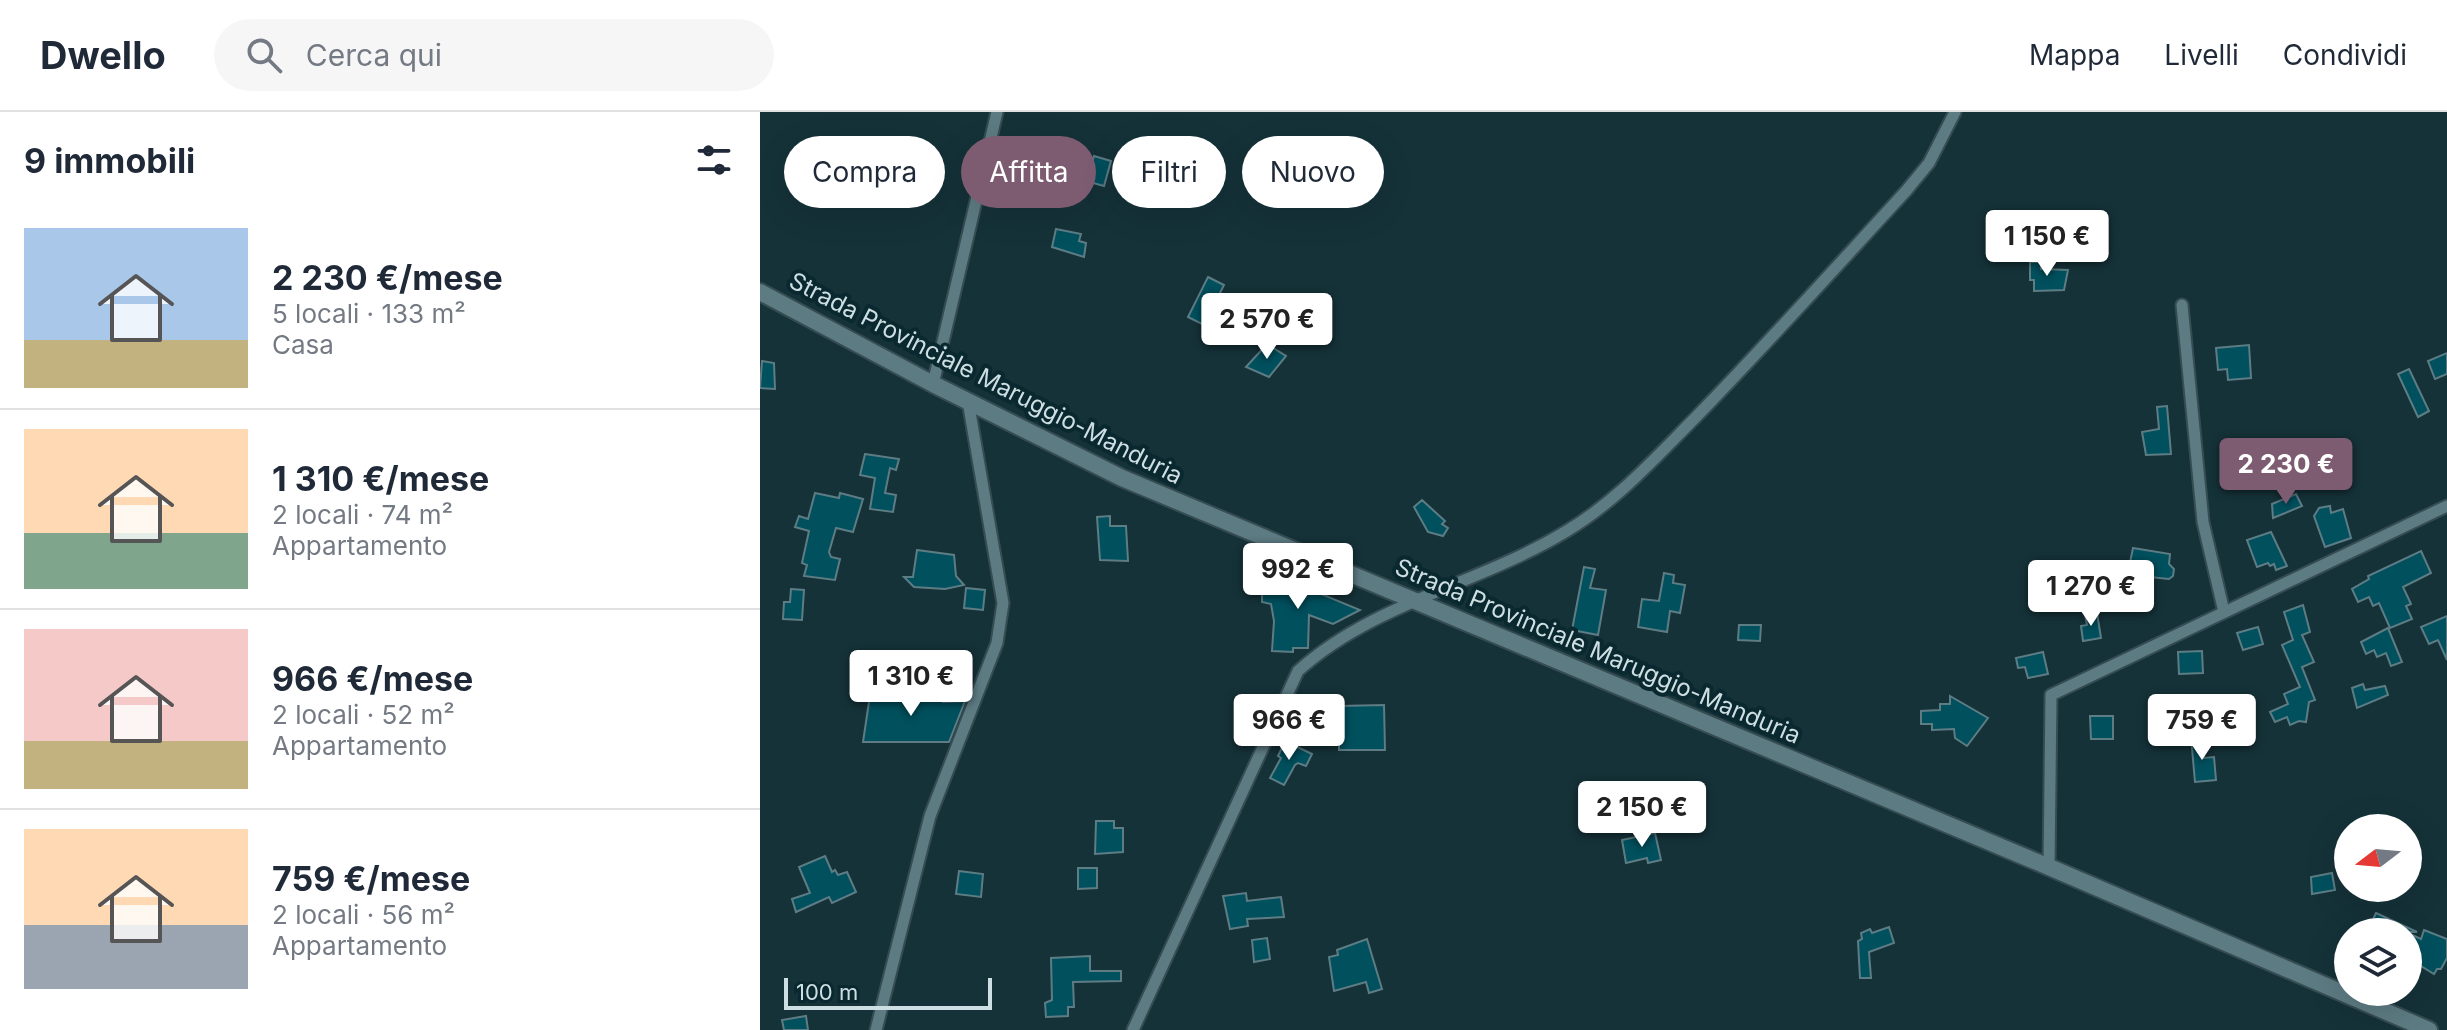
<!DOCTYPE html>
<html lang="it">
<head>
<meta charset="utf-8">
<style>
  body { margin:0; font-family:Inter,sans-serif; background:#f6f6f7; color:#1f2937; height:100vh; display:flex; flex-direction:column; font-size:30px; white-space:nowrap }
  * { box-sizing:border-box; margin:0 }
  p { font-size:26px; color:#747a83 }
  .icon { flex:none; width:44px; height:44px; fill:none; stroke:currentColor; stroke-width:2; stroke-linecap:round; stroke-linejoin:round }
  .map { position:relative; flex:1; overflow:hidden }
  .side { display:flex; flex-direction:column; background:#fff; width:760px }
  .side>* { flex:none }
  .top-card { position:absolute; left:24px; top:24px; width:760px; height:72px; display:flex; gap:16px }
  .needle { width:52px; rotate:254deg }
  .buttons { position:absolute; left:1574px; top:702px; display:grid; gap:16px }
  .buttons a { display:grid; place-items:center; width:88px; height:88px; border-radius:50%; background:#fff; box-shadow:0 8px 32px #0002; font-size:40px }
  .scale { position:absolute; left:24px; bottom:20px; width:208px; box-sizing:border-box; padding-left:8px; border:4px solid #cedfe3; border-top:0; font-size:22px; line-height:28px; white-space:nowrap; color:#cedfe3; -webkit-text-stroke:6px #0a282f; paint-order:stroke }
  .price { position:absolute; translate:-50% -68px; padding:0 18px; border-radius:8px; background:#fff; color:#222; font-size:26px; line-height:52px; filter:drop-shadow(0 2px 4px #0008) }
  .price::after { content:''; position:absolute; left:50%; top:48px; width:24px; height:18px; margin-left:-12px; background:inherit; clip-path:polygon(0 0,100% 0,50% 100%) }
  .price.selected { background:#7d5c71; color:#fff }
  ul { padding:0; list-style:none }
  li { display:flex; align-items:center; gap:24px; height:200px; padding:0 24px }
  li+li { border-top:2px solid #e0e1e3 }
  li span { display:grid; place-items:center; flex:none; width:224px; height:160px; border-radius:0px; color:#555 }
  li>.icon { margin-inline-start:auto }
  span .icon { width:96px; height:96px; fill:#fffc; stroke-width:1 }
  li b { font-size:34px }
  h2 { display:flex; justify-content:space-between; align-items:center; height:96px; padding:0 24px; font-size:34px }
  .chip { padding:0 28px; border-radius:36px; background:#fff; box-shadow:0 8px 32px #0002; font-size:28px; line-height:72px }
  .chip.selected { background:#7d5c71; color:#fff }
  header { display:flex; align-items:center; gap:48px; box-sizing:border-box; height:112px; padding:0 40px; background:#fff; border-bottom:2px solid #e0e1e3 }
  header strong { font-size:38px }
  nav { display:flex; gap:44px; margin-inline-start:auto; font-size:28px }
  .search { width:560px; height:72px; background:#f6f6f7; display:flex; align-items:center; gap:20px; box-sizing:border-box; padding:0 28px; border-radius:44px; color:#747a83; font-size:30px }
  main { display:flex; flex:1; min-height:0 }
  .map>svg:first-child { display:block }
</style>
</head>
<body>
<header>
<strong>Dwello</strong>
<div class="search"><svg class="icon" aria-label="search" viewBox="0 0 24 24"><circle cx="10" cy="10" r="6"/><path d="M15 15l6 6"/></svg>Cerca qui</div>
<nav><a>Mappa</a><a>Livelli</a><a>Condividi</a></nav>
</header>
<main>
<section class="side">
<h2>9 immobili<svg class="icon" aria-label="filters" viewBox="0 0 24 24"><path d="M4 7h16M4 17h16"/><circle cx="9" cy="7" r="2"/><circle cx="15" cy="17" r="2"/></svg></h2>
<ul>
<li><span style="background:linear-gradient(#a9c7e8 70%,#c2b280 0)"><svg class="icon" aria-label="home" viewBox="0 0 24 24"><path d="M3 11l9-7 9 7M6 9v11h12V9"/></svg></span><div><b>2 230 €/mese</b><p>5 locali · 133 m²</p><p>Casa</p></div></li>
<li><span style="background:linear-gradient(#ffd9b3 65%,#7fa58c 0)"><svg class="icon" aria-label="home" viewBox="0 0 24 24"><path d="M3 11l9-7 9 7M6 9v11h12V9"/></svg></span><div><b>1 310 €/mese</b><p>2 locali · 74 m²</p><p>Appartamento</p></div></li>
<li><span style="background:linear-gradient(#f6c9c9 70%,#c2b280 0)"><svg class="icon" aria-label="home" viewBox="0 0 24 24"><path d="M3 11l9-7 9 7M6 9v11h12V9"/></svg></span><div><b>966 €/mese</b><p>2 locali · 52 m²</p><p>Appartamento</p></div></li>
<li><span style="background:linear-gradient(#ffd9b3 60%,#9aa5b1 0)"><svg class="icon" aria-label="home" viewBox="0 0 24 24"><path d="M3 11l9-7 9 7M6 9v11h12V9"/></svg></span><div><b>759 €/mese</b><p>2 locali · 56 m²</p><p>Appartamento</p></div></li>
</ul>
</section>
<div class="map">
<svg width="1687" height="918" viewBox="0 0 1687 918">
  <rect width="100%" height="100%" fill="#153239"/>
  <g fill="#01505e" stroke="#5d7c84" stroke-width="2">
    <polygon points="334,44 351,49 344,74 326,69"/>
    <polygon points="296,117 321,122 319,129 326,131 324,145 292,135"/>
    <polygon points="1270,150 1281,150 1281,157 1308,158 1304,178 1274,179 1274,168 1270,168"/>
    <polygon points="448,165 464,173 444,213 428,205"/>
    <polygon points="507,232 526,244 509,265 486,255"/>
    <polygon points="1489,233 1491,266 1468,268 1467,257 1458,258 1456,236"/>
    <polygon points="1687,241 1687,262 1675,267 1668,249"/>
    <polygon points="2,249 14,251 15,277 0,276"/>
    <polygon points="1649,257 1669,299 1658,305 1638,262"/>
    <polygon points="1407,294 1411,342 1386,343 1382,320 1399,317 1397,295"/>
    <polygon points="105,342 139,347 136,358 130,356 125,381 136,383 133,400 110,397 115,366 100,363"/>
    <polygon points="55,381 79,386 80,381 103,387 93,420 76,416 69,440 71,445 80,447 75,468 44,464 47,453 42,451 49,419 35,415 39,404 48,407"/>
    <polygon points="1536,382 1542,394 1513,406 1512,392"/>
    <polygon points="662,388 685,409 682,412 688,416 683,424 668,420 654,395"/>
    <polygon points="1570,394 1571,401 1583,397 1591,426 1565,435 1554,404 1559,396"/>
    <polygon points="350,404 350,414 366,414 368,449 340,448 337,405"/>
    <polygon points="1511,420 1527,454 1516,458 1514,452 1510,454 1508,451 1497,455 1487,428"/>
    <polygon points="1373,436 1410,442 1409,452 1414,457 1413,464 1409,467 1390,465 1390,470 1372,470 1367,465"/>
    <polygon points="157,438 194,443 196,464 204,473 185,477 154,475 144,465 153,465"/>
    <polygon points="1661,439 1671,461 1643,475 1651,492 1646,494 1652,507 1630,516 1619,491 1613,494 1609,485 1598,490 1592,477 1609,467 1608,464"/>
    <polygon points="824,455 835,457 830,476 846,478 838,523 812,518"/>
    <polygon points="502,458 510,461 600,498 573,512 549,503 548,536 533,536 533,540 512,539 514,509 511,492 502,490"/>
    <polygon points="904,461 914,463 913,471 925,473 920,501 910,499 907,520 878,515 882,487 899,489"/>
    <polygon points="206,476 225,478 223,498 204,496"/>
    <polygon points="31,477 44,478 42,508 23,507 24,490 30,490"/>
    <polygon points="1543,493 1550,520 1542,523 1554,550 1542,555 1555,588 1549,590 1546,610 1539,609 1530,613 1527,605 1515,610 1510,600 1528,592 1524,582 1540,575 1522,533 1533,528 1524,500"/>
    <polygon points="1337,501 1341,526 1323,529 1321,514 1327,513 1325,503"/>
    <polygon points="1687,504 1687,548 1678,528 1669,532 1661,515"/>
    <polygon points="979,513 1001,513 1000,529 978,528"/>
    <polygon points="1498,515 1503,532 1483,538 1477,521"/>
    <polygon points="1628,516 1642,550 1631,554 1626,541 1617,545 1614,538 1606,542 1601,530"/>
    <polygon points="1442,539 1443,561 1419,562 1418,540"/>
    <polygon points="1283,540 1288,562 1268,566 1265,555 1258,556 1256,546"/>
    <polygon points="1603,572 1605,578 1625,574 1628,583 1597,596 1592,576"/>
    <polygon points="183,578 183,590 205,589 189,630 103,630 110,583"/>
    <polygon points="1421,583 1422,597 1398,600 1396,588"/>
    <polygon points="1190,584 1228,606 1207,634 1195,626 1194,617 1172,618 1172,612 1161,612 1161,599 1180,598 1180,592 1190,592"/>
    <polygon points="624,593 625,638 579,638 579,594"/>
    <polygon points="1330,604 1353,604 1353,627 1331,627"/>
    <polygon points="1431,625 1445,625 1444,646 1454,645 1456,668 1435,670"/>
    <polygon points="525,629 552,642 546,654 538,651 535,653 524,673 510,666 521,646 518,644"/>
    <polygon points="336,709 354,709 354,716 363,716 363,740 335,742"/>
    <polygon points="895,721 901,748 888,751 887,746 866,751 862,728"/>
    <polygon points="65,744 72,760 75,758 78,763 87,760 96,780 72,791 69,785 36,800 32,787 50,781 39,755"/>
    <polygon points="318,756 337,756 337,776 318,777"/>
    <polygon points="199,759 223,762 221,785 196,782"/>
    <polygon points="1572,761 1575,778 1552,782 1551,765"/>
    <polygon points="486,781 487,789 521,785 524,805 487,807 488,814 470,817 463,784"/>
    <polygon points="1616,801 1657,820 1607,820"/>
    <polygon points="1129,815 1134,831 1109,840 1111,866 1100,866 1098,829 1102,827 1101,821 1110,817 1112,821"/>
    <polygon points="1664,818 1687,827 1687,846 1681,857 1677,857 1674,862 1648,846 1648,821 1661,827"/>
    <polygon points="507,826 510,847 494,850 492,828"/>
    <polygon points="607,827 622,877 609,881 606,870 574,879 569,845 578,843 577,838"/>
    <polygon points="330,844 330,859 361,859 361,869 313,870 314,895 308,895 308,904 286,905 285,891 292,888 291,846"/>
    <polygon points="46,904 48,918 24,918 22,908"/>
  </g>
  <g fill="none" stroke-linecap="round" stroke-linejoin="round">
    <defs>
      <g id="street">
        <polyline points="1422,193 1443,410 1464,500"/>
        <polyline points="173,272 237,0"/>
        <polyline points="1289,755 1291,583 1687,394"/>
        <polyline points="116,918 170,704 237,531 243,491 208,289"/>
        <path d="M373,918L538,559C613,491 719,472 805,420C856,390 895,346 936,305C1008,231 1077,154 1146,79L1169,51L1195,0"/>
      </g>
      <polyline id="secondary" points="0,180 173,272 362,366 1289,755 1669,918"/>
    </defs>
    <use href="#street" stroke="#364c53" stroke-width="15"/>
    <use href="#secondary" stroke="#364c53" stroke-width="20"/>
    <use href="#street" stroke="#5d7b83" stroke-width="11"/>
    <use href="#secondary" stroke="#5d7b83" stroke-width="16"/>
  </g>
  <g text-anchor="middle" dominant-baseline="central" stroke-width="8" stroke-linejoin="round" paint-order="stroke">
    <g font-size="24" fill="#cedfe3" stroke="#0a282f">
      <text transform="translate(226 266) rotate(27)">Strada Provinciale Maruggio-Manduria</text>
      <text transform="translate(838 539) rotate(23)">Strada Provinciale Maruggio-Manduria</text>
    </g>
  </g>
</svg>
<div class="buttons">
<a><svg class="needle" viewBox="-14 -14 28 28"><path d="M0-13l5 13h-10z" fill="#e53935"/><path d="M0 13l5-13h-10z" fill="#747a83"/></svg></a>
<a><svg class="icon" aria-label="layers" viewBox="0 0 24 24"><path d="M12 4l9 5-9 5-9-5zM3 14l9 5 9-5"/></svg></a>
</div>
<div class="scale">100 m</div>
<b class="price" style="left:1287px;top:166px">1 150 €</b>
<b class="price" style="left:507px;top:249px">2 570 €</b>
<b class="price selected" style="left:1526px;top:394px">2 230 €</b>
<b class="price" style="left:538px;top:499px">992 €</b>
<b class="price" style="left:1331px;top:516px">1 270 €</b>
<b class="price" style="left:151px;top:606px">1 310 €</b>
<b class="price" style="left:529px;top:650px">966 €</b>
<b class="price" style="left:1442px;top:650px">759 €</b>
<b class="price" style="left:882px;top:737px">2 150 €</b>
<div class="top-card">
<a class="chip">Compra</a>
<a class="chip selected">Affitta</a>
<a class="chip">Filtri</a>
<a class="chip">Nuovo</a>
</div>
</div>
</main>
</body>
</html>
